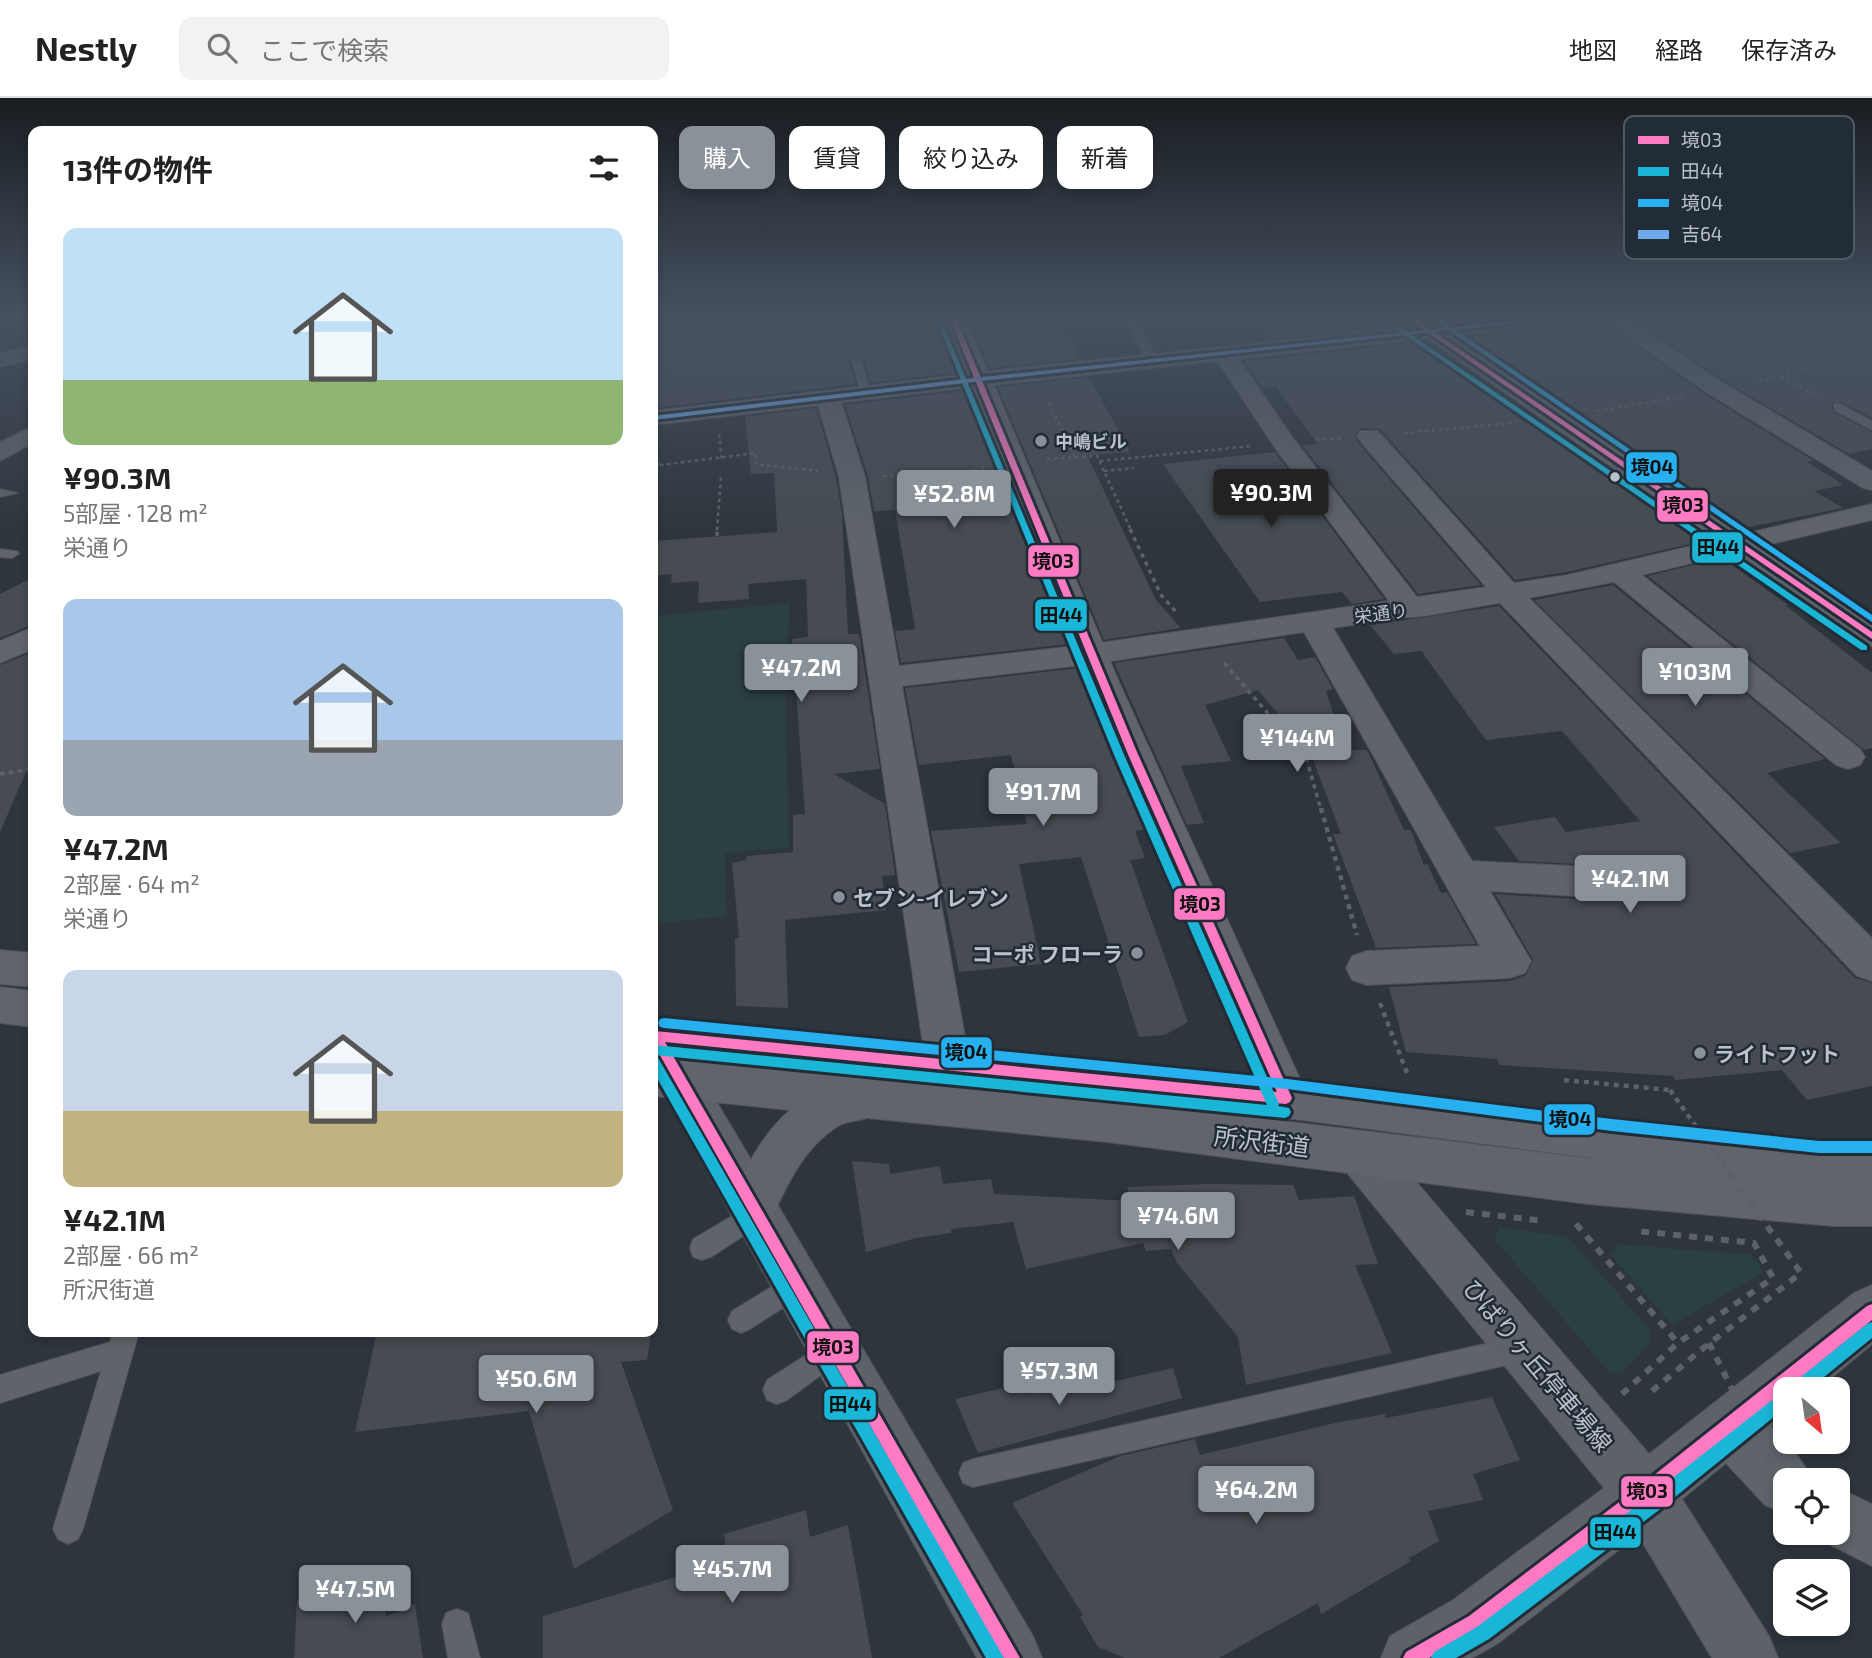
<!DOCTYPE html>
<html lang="ja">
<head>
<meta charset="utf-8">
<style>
  body { margin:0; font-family:"Exo 2","Noto Sans JP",sans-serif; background:#f2f2f2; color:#222; height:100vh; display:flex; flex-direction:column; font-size:26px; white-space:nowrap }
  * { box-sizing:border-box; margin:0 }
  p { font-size:23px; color:#767676 }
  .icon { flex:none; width:38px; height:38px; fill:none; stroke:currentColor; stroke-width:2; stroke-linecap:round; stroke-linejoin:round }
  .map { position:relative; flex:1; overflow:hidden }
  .panel { position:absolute; left:28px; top:28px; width:630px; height:1211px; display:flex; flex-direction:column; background:#fff; border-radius:14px; box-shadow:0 4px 10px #0003 }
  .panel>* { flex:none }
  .hud { position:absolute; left:679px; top:28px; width:665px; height:63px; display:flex; gap:14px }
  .needle { width:46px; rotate:151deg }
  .fabs { position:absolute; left:1773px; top:1279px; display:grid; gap:14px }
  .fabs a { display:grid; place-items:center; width:77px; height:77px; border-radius:14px; background:#fff; box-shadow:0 4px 10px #0003; font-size:35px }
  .price { position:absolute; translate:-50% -60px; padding:0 16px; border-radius:7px; background:#899199; color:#fff; font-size:23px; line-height:46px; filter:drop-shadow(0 2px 4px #0008) }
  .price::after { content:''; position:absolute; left:50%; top:42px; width:21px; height:16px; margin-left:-10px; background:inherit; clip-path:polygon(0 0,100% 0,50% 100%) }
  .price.on { background:#222; color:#fff }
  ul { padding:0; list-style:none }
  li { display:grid; align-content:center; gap:14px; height:371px; padding:0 35px }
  li span { display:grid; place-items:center; height:217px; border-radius:14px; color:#555 }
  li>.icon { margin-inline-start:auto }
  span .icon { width:126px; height:126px; fill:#fffc; stroke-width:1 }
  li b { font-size:30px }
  h2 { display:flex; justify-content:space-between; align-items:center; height:84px; padding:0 35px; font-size:30px }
  .chip { padding:0 24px; border-radius:14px; background:#fff; box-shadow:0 4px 10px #0003; font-size:24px; line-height:63px }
  .chip.on { background:#899199; color:#fff }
  header { display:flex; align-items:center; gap:42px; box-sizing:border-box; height:98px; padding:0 35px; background:#fff; border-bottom:2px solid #e0e0e0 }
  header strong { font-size:33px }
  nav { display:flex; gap:38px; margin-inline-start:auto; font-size:24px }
  .search { width:490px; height:63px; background:#f2f2f2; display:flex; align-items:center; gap:18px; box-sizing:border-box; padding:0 24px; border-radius:14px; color:#767676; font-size:26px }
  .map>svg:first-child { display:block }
</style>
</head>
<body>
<header>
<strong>Nestly</strong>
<div class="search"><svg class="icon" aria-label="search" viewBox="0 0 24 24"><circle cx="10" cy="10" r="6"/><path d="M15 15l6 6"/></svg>ここで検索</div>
<nav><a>地図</a><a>経路</a><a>保存済み</a></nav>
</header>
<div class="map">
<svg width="1872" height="1560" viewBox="0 0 1872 1560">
  <rect width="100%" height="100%" fill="#2e353c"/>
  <g fill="#2b4042">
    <polygon points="790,505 785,585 789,750 725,755 727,818 653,826 653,518"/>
    <polygon points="1499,1129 1568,1139 1650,1232 1649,1246 1620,1277 1609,1274 1495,1142"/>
    <polygon points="1618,1146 1751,1157 1764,1174 1672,1227 1611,1157"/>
  </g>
  <g fill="#464c52">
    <polygon points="695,218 755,218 756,230 848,226 845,218 935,218 941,233 945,232 963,274 870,285 865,263 853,259 849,263 856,286 655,310 653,238 664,237 663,221"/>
    <polygon points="1253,218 1329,218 1342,234 1270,241"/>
    <polygon points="1346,218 1393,218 1404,227 1359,232"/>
    <polygon points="1595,218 1704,296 1814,363 1807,364 1844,387 1814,393 1843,410 1739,431 1458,240 1582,227"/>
    <polygon points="1671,218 1872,218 1872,320 1839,303 1831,306 1833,314 1872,334 1872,351 1849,356 1723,282 1633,222"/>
    <polygon points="1058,222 1080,258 1077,258 1078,261 990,270 972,231"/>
    <polygon points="1427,243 1704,438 1696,440 1699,444 1567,474 1515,482 1380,331 1360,330 1355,337 1358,345 1481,487 1418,496 1302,347 1318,346 1276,289 1262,290 1244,263"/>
    <polygon points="1089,279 1130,354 1087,357 1156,502 1181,530 1104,542 998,289"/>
    <polygon points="970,292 1069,546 901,565 895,533 915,531 895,412 874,413 868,378 845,307"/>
    <polygon points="816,310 836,380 842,415 848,536 859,536 880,671 834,676 885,706 895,777 882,778 886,812 785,822 788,910 736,908 735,840 739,840 732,765 746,762 747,758 793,754 793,717 805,716 792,541 808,539 806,481 748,486 749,501 698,505 699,483 671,485 672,476 653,478 653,443 777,434 774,375 751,376 745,319"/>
    <polygon points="1275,354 1384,501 1352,506 1342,494 1260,504 1163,366"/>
    <polygon points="1722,460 1788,507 1785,507 1872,575 1872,650 1864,652 1648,478"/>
    <polygon points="33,479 33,526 0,540 0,496"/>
    <polygon points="1613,487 1825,661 1767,675 1841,745 1790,755 1534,502"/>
    <polygon points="1499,508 1855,880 1872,885 1872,988 1807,1002 1782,972 1675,982 1673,978 1499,967 1497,961 1406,954 1389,889 1510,883 1526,877 1533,862 1495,796 1574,801 1589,795 1595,784 1590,772 1575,766 1519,763 1494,729 1555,719 1566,734 1640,723 1562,633 1486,642 1421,553 1394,556 1370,527"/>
    <polygon points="1284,540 1298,562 1315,559 1333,591 1326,593 1345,652 1367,652 1404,732 1411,732 1424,767 1427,766 1441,795 1447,794 1476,846 1376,850 1333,736 1341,736 1310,654 1258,592 1205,607 1231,663 1181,668 1204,725 1187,727 1114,565"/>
    <polygon points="33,554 33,658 0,734 0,567"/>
    <polygon points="1079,570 1146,731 1135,733 1145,760 1130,762 1188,924 1165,937 1139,939 1081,759 1019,766 1041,866 959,874 931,733 1027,726 1011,657 919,667 905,590"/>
    <polygon points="852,1063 889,1066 890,1076 940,1068 943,1086 991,1081 994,1096 1132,1103 1127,1089 1209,1086 1293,1087 1299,1102 1354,1098 1378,1166 1355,1167 1392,1255 1246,1287 1238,1239 1177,1165 1171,1151 1146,1153 1143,1145 1026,1171 1013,1124 951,1131 952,1135 916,1140 866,1154"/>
    <polygon points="377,1234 651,1234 647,1262 621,1264 673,1412 574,1471 529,1313 355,1334"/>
    <polygon points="1173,1270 1182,1300 978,1355 955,1301 1026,1285 1028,1296 1083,1283 1085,1290"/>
    <polygon points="1492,1299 1520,1362 1473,1376 1483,1402 1428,1413 1439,1443 1409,1460 1411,1463 1321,1516 1318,1505 1219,1560 1125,1560 1098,1549 1080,1519 1083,1517 1012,1405 1120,1358 1195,1341 1200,1357 1335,1325 1385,1316 1386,1320"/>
    <polygon points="806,1412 810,1439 848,1427 872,1560 543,1560 543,1518 727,1464 724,1436"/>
    <polygon points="385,1476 386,1518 415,1506 423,1560 294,1560 297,1501"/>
  </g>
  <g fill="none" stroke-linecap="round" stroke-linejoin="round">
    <defs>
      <g id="lane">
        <polygon points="653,218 661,218 660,233 653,234"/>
        <polygon points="759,218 769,218 768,227 760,227"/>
        <polygon points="1124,218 1134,218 1158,263 1156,265 1146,263"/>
        <polygon points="1331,218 1342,218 1363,240 1363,244 1355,244"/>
        <polygon points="852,262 862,264 871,297 861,295"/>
        <polygon points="1838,305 1872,323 1872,332 1834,312 1834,306"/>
        <polygon points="0,391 17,395 0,399"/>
        <polygon points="0,451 17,453 19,456 12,460 0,459"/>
        <polygon points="756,1104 765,1108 768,1116 765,1124 711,1159 702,1162 693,1159 690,1150 693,1141"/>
        <polygon points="796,1174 805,1178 809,1187 805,1196 750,1231 741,1235 732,1231 728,1222 732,1213"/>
        <polygon points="113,1234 139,1234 83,1431 78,1441 68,1446 58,1441 53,1431 101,1273 0,1305 0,1277 110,1244"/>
        <polygon points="1520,1238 1529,1242 1533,1251 1529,1260 1520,1264 973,1389 963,1385 959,1375 963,1365 973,1361"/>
        <polygon points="834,1239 843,1243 847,1252 843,1261 787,1302 777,1306 767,1302 763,1292 767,1282"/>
        <polygon points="457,1511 468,1515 480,1560 448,1560 442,1526 446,1515"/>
      </g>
      <g id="street">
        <polygon points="1598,218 1623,218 1722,284 1872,373 1872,392 1863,390 1706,294"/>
        <polygon points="33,247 33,261 0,269 0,255"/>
        <path d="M1224,249L1232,251L1293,340L1417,499L1486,489L1360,343L1357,338L1360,333H1378L1514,485L1567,477L1872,406V422L1642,477L1860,651L1865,659L1860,667L1848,671L1836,667L1614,484L1529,500L1872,840V883L1857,878L1500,505C1482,507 1414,522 1404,519L1333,530L1472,763L1574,768L1588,773L1593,783L1588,793L1574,798L1490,793L1531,863L1525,875L1510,880L1367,887L1352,882L1346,870L1352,858L1367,853L1480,848L1304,534L1092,566L902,588L970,967L964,981L948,987L932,981L926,967L839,379L816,300L820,295H836L840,300L865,379L899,568L1092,546L1389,503L1275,350L1213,256Z"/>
        <polygon points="33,328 33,345 0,363 0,344"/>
        <path d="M1730,1300C1759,1312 1800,1353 1812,1382H1785V1416L1765,1407L1710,1348L1702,1328L1710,1308Z"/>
        <polygon points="1838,1390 1872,1406 1872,1468 1817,1440 1815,1435 1838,1435"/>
      </g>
      <g id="secondary">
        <polygon points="1396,218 1421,218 1872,524 1872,548 1861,545"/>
        <polygon points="655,919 670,925 1033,1538 1042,1560 977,1560 653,975"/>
        <polygon points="1361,1033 1378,1039 1649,1356 1854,1195 1872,1187 1872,1246 1817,1292 1785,1292 1785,1317 1682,1401 1769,1538 1778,1560 1712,1560 1638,1437 1497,1546 1472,1560 1381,1560 1390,1538 1453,1502 1604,1390 1344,1071 1337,1055 1344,1039"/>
      </g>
      <g id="primary">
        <path d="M942,218H963L988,273L1517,218H1592L1582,224L994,287L1119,584L1300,981L1610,1019L1818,1041H1872V1128H1833L1588,1106L1107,1044L867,1020C858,1023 848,1023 840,1027C804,1048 785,1090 769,1127L752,1134L735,1127L728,1110C743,1074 760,1038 790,1012L653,998V958L1076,999L653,956V918L1253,976L1087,584L972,289L653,327V313L967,276ZM1117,1003L1286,1020L1599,1061L1588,1060Z"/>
        <polygon points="33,529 33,551 0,565 0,543"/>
        <polygon points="0,852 33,855 33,889 0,886"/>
        <polygon points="0,889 33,893 33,929 0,925"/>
      </g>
    </defs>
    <use href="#lane" stroke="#4d5157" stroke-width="2"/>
    <use href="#street" stroke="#4d5157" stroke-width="2"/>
    <use href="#secondary" stroke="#4d5157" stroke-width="2"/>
    <use href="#primary" stroke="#4c5258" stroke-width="2"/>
    <g stroke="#5c6266" stroke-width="2.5" stroke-dasharray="3.5 3.5" stroke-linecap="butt">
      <polyline points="0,220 10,218"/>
      <polyline points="678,229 742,226"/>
      <polyline points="1781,279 1820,300"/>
      <polyline points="1759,282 1781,279 1872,251"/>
      <polyline points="1049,305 1075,359"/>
      <polyline points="1597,313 1682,299"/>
      <polyline points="1404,335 1513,325"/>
      <polyline points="719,336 722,363"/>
      <polyline points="1316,342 1343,340"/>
      <polyline points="1047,361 1097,358 1131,432"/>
      <polyline points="653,363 658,363 659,367"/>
      <polyline points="1100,363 1252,348"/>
      <polyline points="653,368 756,355 756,366 818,373"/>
      <polyline points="1104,373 1134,370"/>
      <polyline points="883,378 965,374 986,369"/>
      <polyline points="717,432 721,378"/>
    </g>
    <g stroke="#5c6266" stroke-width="3.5" stroke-dasharray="4.5 4.5" stroke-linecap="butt">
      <polyline points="1130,431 1161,497 1178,516"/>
      <polyline points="717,438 717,431"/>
      <polyline points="1224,565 1306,659 1321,712"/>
      <polyline points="0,676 33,671"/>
    </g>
    <g stroke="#5c6266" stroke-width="4.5" stroke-dasharray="5 5" stroke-linecap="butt">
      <polyline points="1321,710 1357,837"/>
      <polyline points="1380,905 1407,975"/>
      <polyline points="1564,982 1670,992"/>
    </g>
    <g stroke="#5c6266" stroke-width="6" stroke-dasharray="8 8" stroke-linecap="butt">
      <polyline points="1466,1114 1545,1123"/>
      <polyline points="1576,1126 1678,1245"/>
      <polyline points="1652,1293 1701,1252"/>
      <polyline points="1622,1296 1678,1245 1773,1180 1754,1145 1637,1133"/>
    </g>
    <use href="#lane" fill="#5f646a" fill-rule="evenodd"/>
    <use href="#street" fill="#5f646a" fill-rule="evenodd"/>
    <use href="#secondary" fill="#5d6268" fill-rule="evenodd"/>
    <use href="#primary" fill="#61656b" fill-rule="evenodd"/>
    <polyline stroke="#5c6266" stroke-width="4.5" stroke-dasharray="5 5" stroke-linecap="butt" points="1670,992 1732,1079"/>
    <g stroke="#5c6266" stroke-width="6" stroke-dasharray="8 8" stroke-linecap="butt">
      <polyline points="1709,1245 1785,1397"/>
      <polyline points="1701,1252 1801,1175 1731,1078"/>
    </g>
    <defs>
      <g id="bus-1">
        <polygon points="949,218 955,218 1137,654 1292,1000 1290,1004 1286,1006 665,944 1020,1560 1002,1560 653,945 653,934 655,933 1277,994 1127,654"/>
        <polygon points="1404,218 1411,218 1872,534 1872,541"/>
        <polygon points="1872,1206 1872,1222 1651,1401 1481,1530 1429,1560 1403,1560 1406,1554 1469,1518 1639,1389 1867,1208"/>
      </g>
      <g id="bus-2">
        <polygon points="937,223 942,224 1125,659 1279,1006 1278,1008 1289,1010 1291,1014 1289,1018 1285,1020 654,957 657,958 1004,1560 986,1560 653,973 654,947 1267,1007 1115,659"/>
        <polygon points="1396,229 1400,229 1867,548 1867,552 1861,552 1396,231"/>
        <polygon points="1872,1224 1872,1240 1808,1292 1789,1292 1791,1287 1867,1226"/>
        <polygon points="1785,1294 1785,1310 1659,1412 1489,1541 1456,1560 1431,1560 1434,1554 1477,1529 1647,1400 1780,1296"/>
      </g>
      <g id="bus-3">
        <polygon points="1428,218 1435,218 1872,517 1872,524"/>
        <polygon points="664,920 1287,981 1612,1021 1819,1043 1872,1043 1872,1055 1819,1055 1612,1033 1287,991 664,930 660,929 658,925 660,921"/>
      </g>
      <polygon id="bus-4" points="1558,218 1581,218 982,283 653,322 653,318 982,279"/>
    </defs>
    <use href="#bus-1" stroke="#212c37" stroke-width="6"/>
    <use href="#bus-2" stroke="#212c37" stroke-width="6"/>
    <use href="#bus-3" stroke="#212c37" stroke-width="6"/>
    <use href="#bus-4" stroke="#212c37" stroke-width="6"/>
    <use href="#bus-1" fill="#fe7ac3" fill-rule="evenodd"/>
    <use href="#bus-2" fill="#1ab6d8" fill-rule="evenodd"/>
    <use href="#bus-3" fill="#26b0f0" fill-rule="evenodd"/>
    <use href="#bus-4" fill="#6ea9ea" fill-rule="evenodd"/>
  </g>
  <linearGradient id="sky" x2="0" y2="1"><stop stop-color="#191d21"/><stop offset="0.5" stop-color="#465161"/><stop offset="1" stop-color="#465161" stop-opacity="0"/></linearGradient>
  <rect width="1872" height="437" fill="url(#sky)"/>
  <g fill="#899199" stroke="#212c37" stroke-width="2.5">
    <circle cx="1041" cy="343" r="7"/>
    <circle cx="839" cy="799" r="7"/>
    <circle cx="1137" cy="855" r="7"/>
    <circle cx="1700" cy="955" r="7"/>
  </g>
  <circle fill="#bac2cb" stroke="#212c37" stroke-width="2.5" cx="1615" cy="379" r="6"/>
  <g text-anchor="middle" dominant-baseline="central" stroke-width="5" stroke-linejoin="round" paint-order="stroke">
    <g font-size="18" font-weight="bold" fill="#bac2cb" stroke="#212c37" text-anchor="start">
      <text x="1055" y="343">中嶋ビル</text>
    </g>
    <g font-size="18" fill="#bac2cb" stroke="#212c37">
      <text transform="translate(1381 515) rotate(-7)">栄通り</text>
    </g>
    <g font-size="21" font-weight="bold" fill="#bac2cb" stroke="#212c37" text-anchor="start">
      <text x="853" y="799">セブン-イレブン</text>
      <text x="1123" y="855" text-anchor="end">コーポ フローラ</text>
      <text x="1714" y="955">ライトフット</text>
    </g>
    <g font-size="24" fill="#bac2cb" stroke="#212c37">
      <text transform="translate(1262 1043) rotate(7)">所沢街道</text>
      <text transform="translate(1538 1267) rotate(50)">ひばりヶ丘停車場線</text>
    </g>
  </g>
  <rect x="1624" y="18" width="230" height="143" rx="10" fill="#212c37" stroke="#4f5963" stroke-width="2"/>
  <rect x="1638" y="38" width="31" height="8" fill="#fe7ac3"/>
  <rect x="1638" y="69" width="31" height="9" fill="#1ab6d8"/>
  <rect x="1638" y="101" width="31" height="8" fill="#26b0f0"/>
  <rect x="1638" y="132" width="31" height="9" fill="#6ea9ea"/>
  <g font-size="19" fill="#bac2cb">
    <text x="1681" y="49">境03</text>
    <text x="1681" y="80">田44</text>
    <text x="1681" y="112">境04</text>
    <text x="1681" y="143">吉64</text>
  </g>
  <g stroke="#212c37" stroke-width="2.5">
    <rect x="1625" y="353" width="53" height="33" rx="7" fill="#26b0f0"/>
    <rect x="1656" y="391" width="53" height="34" rx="7" fill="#fe7ac3"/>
    <rect x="1691" y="433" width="53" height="33" rx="7" fill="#1ab6d8"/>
    <rect x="1027" y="446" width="53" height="34" rx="7" fill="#fe7ac3"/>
    <rect x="1034" y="500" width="54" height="34" rx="7" fill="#1ab6d8"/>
    <rect x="1173" y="789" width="53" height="34" rx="7" fill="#fe7ac3"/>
    <rect x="940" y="938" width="53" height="33" rx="7" fill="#26b0f0"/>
    <rect x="1543" y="1005" width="53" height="33" rx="7" fill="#26b0f0"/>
    <rect x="806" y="1232" width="54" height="34" rx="7" fill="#fe7ac3"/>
    <rect x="823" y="1290" width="54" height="33" rx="7" fill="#1ab6d8"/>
    <rect x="1620" y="1377" width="54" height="33" rx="7" fill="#fe7ac3"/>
    <rect x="1589" y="1418" width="53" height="33" rx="7" fill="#1ab6d8"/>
  </g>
  <g font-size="19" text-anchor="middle" font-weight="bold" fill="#111">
    <text x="1652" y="376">境04</text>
    <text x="1683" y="414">境03</text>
    <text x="1718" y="456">田44</text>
    <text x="1053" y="470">境03</text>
    <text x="1061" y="524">田44</text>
    <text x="1200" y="813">境03</text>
    <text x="966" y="961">境04</text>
    <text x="1570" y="1028">境04</text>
    <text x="833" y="1256">境03</text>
    <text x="850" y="1313">田44</text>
    <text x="1647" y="1400">境03</text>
    <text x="1615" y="1441">田44</text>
  </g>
</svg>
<div class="fabs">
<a><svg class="needle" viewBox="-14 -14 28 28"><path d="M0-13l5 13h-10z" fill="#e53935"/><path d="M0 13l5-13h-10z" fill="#767676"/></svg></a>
<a><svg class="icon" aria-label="locate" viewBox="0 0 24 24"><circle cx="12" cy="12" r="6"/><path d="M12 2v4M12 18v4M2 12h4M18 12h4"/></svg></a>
<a><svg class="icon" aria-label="layers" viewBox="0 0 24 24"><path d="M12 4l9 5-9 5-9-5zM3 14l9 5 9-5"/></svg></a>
</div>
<b class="price on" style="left:1271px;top:431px">¥90.3M</b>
<b class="price" style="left:954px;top:432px">¥52.8M</b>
<b class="price" style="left:801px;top:606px">¥47.2M</b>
<b class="price" style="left:1695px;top:610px">¥103M</b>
<b class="price" style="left:1297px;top:676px">¥144M</b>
<b class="price" style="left:1043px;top:730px">¥91.7M</b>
<b class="price" style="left:1630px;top:817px">¥42.1M</b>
<b class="price" style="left:1178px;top:1154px">¥74.6M</b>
<b class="price" style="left:1059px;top:1309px">¥57.3M</b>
<b class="price" style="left:536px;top:1317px">¥50.6M</b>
<b class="price" style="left:1256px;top:1428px">¥64.2M</b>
<b class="price" style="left:732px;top:1507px">¥45.7M</b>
<b class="price" style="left:355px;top:1527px">¥47.5M</b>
<div class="hud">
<a class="chip on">購入</a>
<a class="chip">賃貸</a>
<a class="chip">絞り込み</a>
<a class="chip">新着</a>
</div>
<section class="panel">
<h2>13件の物件<svg class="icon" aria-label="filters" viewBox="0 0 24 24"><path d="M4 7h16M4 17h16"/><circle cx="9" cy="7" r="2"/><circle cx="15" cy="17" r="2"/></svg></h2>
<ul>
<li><span style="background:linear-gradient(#bfe0f5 70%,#8fb573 0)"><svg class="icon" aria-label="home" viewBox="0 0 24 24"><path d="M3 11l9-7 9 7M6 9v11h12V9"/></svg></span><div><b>¥90.3M</b><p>5部屋 · 128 m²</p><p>栄通り</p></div></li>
<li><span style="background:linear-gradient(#a9c7e8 65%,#9aa5b1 0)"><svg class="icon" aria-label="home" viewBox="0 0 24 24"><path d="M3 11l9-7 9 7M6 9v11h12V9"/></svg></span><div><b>¥47.2M</b><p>2部屋 · 64 m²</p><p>栄通り</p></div></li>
<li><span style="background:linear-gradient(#c9d6e8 65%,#c2b280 0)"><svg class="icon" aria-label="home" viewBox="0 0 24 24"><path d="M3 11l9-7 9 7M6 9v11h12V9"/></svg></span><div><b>¥42.1M</b><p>2部屋 · 66 m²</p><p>所沢街道</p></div></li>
</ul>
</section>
</div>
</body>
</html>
